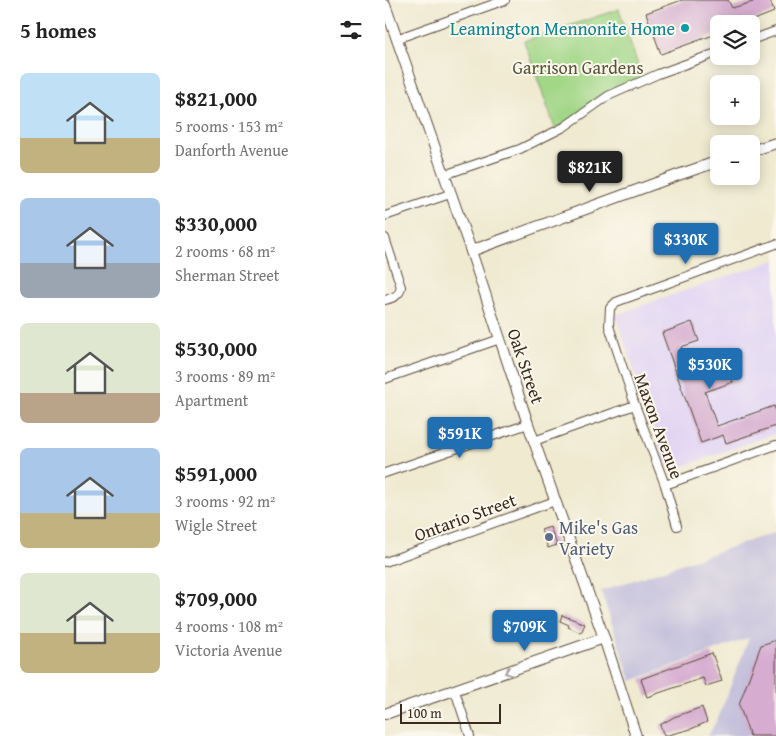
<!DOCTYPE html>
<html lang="en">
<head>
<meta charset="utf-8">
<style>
  body { margin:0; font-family:"Gentium Book Plus",serif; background:#f2f2f2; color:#222; height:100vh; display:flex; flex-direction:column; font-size:19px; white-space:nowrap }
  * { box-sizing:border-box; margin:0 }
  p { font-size:16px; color:#767676 }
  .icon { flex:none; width:28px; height:28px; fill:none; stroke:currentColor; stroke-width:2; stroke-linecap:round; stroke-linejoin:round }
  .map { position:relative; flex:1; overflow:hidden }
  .side { display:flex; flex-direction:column; background:#fff; width:385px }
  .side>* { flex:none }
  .tools { position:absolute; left:325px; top:15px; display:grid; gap:10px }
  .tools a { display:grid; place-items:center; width:50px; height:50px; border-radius:8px; background:#fff; box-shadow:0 2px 12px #0003; font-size:25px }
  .scale { position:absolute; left:15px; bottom:12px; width:101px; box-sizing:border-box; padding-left:5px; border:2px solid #3b2a1e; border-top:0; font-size:14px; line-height:18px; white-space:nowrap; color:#3b2a1e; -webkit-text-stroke:4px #fbf7ec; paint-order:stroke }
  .price { position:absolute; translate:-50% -42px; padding:0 11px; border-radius:5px; background:#1f6fb2; color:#fff; font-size:16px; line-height:32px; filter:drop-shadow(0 1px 2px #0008) }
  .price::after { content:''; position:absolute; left:50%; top:30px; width:15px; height:11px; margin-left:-8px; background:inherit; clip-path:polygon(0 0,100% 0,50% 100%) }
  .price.selected { background:#222; color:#fff }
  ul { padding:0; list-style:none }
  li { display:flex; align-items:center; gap:15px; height:125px; padding:0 20px }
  li span { display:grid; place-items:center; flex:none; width:140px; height:100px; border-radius:8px; color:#555 }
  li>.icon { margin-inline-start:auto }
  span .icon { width:60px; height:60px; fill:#fffc; stroke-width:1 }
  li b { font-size:21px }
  h2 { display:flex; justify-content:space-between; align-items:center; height:60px; padding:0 20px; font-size:21px }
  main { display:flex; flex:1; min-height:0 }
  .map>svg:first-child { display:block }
</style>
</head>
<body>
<main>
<section class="side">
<h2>5 homes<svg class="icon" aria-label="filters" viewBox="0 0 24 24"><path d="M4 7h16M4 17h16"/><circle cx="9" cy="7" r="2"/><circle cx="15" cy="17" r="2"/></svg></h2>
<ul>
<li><span style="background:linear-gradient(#bfe0f5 65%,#c2b280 0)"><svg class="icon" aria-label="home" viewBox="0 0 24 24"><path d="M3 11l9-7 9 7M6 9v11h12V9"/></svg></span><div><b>$821,000</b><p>5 rooms · 153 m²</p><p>Danforth Avenue</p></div></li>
<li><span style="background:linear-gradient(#a9c7e8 65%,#9aa5b1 0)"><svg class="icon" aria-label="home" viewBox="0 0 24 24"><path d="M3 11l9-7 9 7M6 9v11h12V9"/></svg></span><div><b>$330,000</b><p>2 rooms · 68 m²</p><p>Sherman Street</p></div></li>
<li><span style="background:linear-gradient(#dfe7d0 70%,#b9a48a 0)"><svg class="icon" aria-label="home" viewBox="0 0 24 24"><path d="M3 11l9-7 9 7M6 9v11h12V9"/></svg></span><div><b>$530,000</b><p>3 rooms · 89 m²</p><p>Apartment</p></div></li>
<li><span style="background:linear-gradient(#a9c7e8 65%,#c2b280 0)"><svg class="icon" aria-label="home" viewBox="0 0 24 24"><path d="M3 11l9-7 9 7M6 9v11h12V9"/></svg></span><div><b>$591,000</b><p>3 rooms · 92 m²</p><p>Wigle Street</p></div></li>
<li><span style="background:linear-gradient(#dfe7d0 60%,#c2b280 0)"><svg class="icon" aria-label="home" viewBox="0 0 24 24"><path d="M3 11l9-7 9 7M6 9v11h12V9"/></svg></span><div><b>$709,000</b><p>4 rooms · 108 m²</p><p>Victoria Avenue</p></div></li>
</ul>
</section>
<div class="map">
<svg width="391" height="736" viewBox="0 0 391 736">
  <rect width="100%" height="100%" fill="#fbf7ec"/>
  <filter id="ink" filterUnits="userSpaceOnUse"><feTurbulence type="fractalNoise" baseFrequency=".02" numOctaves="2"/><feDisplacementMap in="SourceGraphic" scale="10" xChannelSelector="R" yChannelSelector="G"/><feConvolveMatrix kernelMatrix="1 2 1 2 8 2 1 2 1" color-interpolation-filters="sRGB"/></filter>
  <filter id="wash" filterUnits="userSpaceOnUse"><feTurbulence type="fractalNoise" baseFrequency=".0096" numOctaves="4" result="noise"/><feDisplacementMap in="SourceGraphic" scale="20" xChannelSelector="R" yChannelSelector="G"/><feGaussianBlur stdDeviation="1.12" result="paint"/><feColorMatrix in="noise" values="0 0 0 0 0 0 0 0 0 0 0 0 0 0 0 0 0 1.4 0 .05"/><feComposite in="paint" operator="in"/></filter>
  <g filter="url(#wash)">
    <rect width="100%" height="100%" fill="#f0ead1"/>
    <polygon fill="#e0d4f4" points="391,260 391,433 293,468 280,464 231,315 272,300"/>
    <polygon fill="#c4c0db" points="391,532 391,736 323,736 334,716 364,638 246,681 216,591"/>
    <polygon fill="#a3d788" stroke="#6f8053" points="234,9 258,80 223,96 171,131 139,41"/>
    <g id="blocks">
      <g fill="#d6add0">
        <polygon points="297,0 343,0 347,8 368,2 367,0 385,0 389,12 359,24 334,24 334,33 276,54 261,13"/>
        <polygon points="307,322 314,341 296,347 302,366 346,351 350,364 342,367 348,382 320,392 332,426 389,406 391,411 391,426 341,443 338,435 316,443 277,333"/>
        <polygon points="165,527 172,545 163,548 156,530"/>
        <polygon points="177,615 200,624 196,633 183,627 184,625 175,621"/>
        <polygon points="391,640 391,736 365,736 354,705 376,645"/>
        <polygon points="327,653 337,681 321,686 318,678 262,697 256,679"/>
        <polygon points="317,707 322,722 306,729 279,736 275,725 289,717"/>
      </g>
    </g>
  </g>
  <g filter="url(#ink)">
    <use href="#blocks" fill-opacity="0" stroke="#564739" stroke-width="1"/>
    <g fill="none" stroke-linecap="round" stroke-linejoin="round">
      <defs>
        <g id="street">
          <polyline points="11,39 120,0"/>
          <polyline points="366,40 391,31"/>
          <polyline points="59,175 135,149 179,127 223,96 273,74 334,52"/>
          <polyline points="0,216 65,194"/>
          <path d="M0,238L16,287C15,296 7,298 0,300"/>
          <polyline points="0,379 115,339"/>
          <polyline points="149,441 250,405"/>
          <polyline points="0,473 143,424"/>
          <polyline points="280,485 391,445"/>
          <polyline points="292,526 280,485 250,405 224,326 225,308 231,302 391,244"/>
          <polyline points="0,562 170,501"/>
          <polyline points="70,691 85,736"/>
        </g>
        <g id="secondary">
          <polyline points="0,5 86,251 143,424 219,638 251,736"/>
          <polyline points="366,151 391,143"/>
          <polyline points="86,251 296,174 334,161"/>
          <polyline points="0,714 219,638"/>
        </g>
      </defs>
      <use href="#street" stroke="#564739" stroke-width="10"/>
      <use href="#secondary" stroke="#564739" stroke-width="12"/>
      <use href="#street" stroke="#fff" stroke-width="8"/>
      <use href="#secondary" stroke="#fff" stroke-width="10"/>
    </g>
    <defs><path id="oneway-chevron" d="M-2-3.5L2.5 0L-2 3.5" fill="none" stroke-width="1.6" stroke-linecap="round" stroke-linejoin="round" transform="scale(1.25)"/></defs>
    <use stroke="#a79f9a" href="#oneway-chevron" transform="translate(123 672) rotate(161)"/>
  </g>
  <circle fill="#0f9aa8" stroke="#fbf7ec" stroke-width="2" cx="300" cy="28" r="5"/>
  <circle fill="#5c6f8a" stroke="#fbf7ec" stroke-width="2" cx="164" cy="537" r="5"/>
  <g text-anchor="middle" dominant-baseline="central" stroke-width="4" stroke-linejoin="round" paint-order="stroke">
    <g font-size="18" fill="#0d838f" stroke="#fbf7ec" text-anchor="end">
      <text x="290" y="28">Leamington Mennonite Home</text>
    </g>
    <g font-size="18" fill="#555538" stroke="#fbf7ec">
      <text x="193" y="67">Garrison Gardens</text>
    </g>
    <g font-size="18" fill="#3b2a1e" stroke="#fbf7ec">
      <text transform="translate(141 366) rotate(71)">Oak Street</text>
      <text transform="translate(274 426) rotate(70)">Maxon Avenue</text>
      <text transform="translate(80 517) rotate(-20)">Ontario Street</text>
    </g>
    <g font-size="18" fill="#4e5e75" stroke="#fbf7ec" text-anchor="start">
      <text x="174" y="527">Mike's Gas<tspan x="174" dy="21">Variety</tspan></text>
    </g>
  </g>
</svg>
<div class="tools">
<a><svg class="icon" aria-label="layers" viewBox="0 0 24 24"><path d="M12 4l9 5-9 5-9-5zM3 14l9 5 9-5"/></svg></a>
<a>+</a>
<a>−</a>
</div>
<div class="scale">100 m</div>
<b class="price selected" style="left:205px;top:193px">$821K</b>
<b class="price" style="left:301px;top:265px">$330K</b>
<b class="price" style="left:325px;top:390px">$530K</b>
<b class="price" style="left:75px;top:459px">$591K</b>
<b class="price" style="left:140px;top:652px">$709K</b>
</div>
</main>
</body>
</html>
